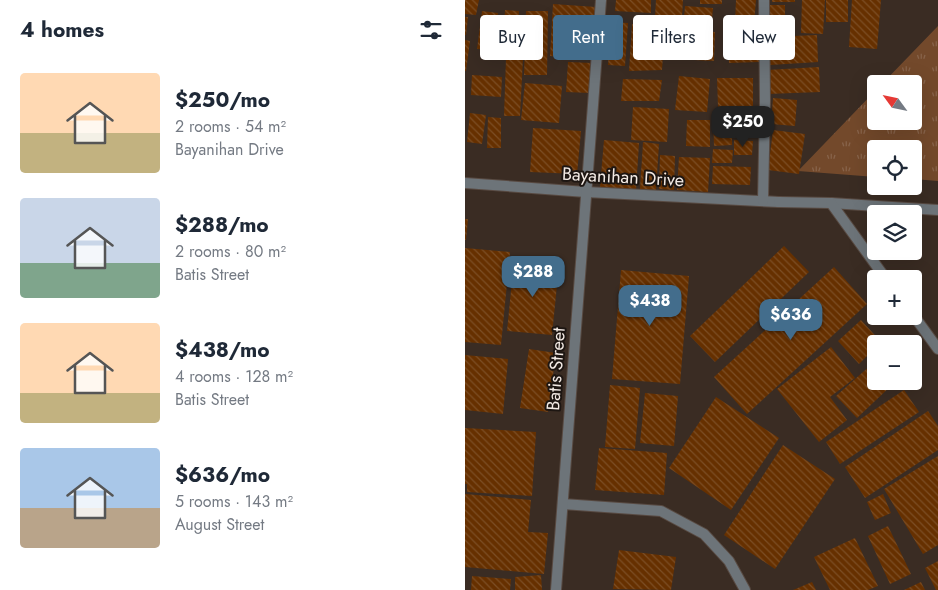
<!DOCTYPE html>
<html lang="en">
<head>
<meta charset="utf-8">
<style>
  body { margin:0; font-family:Jost,sans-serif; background:#f2f2f3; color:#1f2937; height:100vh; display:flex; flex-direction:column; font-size:19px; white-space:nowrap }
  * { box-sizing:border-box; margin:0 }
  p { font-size:16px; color:#747a83 }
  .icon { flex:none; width:28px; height:28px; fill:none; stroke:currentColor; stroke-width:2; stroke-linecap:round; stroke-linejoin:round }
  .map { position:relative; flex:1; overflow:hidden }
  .side { display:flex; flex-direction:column; background:#fff; width:465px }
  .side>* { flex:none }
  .top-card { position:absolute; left:15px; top:15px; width:382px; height:45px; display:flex; gap:10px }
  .needle { width:32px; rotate:303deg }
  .tools { position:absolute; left:402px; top:75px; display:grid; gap:10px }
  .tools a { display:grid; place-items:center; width:55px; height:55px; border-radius:5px; background:#fff; box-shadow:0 5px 20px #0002; font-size:25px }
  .price { position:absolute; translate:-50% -42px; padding:0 11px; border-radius:10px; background:#436d8c; color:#fff; font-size:16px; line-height:32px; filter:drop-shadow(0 1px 2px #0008) }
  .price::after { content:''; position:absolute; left:50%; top:30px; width:15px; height:11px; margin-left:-8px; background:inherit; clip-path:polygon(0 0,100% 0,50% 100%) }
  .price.active { background:#222; color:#fff }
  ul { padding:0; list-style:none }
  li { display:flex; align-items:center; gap:15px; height:125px; padding:0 20px }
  li span { display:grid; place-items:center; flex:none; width:140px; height:100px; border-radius:5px; color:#555 }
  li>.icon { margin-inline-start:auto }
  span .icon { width:60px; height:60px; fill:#fffc; stroke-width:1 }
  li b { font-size:21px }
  h2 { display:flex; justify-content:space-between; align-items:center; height:60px; padding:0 20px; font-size:21px }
  .chip { padding:0 18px; border-radius:5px; background:#fff; box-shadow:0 5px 20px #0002; font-size:18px; line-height:45px }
  .chip.active { background:#436d8c; color:#fff }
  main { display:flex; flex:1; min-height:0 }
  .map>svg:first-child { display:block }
</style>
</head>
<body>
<main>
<section class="side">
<h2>4 homes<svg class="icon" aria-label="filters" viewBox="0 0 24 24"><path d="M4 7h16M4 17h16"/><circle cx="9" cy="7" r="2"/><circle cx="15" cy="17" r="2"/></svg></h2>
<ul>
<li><span style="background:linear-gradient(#ffd9b3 60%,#c2b280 0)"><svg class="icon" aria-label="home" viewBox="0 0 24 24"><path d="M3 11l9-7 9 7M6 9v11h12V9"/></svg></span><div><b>$250/mo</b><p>2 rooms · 54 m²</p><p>Bayanihan Drive</p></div></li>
<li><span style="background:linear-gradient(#c9d6e8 65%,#7fa58c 0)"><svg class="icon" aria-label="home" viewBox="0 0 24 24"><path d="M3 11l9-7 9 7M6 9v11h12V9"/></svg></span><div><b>$288/mo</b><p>2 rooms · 80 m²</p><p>Batis Street</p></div></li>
<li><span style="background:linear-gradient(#ffd9b3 70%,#c2b280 0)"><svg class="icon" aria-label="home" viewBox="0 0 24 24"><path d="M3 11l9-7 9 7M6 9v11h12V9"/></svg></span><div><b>$438/mo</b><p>4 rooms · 128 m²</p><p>Batis Street</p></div></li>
<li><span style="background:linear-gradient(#a9c7e8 60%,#b9a48a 0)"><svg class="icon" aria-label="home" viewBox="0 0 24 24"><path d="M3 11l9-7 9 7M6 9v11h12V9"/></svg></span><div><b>$636/mo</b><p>5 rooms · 143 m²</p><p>August Street</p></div></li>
</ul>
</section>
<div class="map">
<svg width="473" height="590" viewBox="0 0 473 590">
  <defs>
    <pattern id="grass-tufts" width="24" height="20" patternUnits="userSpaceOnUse" patternTransform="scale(1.25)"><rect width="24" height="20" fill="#73492b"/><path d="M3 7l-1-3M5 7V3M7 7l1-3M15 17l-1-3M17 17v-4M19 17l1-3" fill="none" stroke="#87634a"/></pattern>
    <pattern id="building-back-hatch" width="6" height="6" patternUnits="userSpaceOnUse" patternTransform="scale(1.25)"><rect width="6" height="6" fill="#663000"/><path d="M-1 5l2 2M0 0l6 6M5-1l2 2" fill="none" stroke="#7c4e25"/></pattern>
  </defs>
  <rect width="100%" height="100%" fill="#3a2c23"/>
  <polygon fill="url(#grass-tufts)" points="473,26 473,181 449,179 449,149 411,149 411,177 333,171 411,90 411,121 449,121 449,84 417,84"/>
  <g fill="url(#building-back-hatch)">
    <polygon points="0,0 14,0 11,15 0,14"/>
    <polygon points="151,0 186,0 186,13 150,11"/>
    <polygon points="191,0 218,0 217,17 190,16"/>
    <rect x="235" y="0" width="22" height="4"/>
    <polygon points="271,0 291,0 289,23 270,22"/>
    <rect x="307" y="0" width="23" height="2"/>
    <polygon points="337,0 360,0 358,34 336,33"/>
    <rect x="361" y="0" width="22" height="22"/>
    <polygon points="387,0 416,0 412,49 384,47"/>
    <polygon points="88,4 131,7 127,59 85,56"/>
    <rect x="303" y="5" width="17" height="28"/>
    <polygon points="220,6 248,8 246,30 218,28"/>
    <polygon points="40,10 54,11 52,52 38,52"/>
    <polygon points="17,11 33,13 28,50 12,49"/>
    <polygon points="61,11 83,11 82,75 59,75"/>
    <polygon points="0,17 3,17 1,35 0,35"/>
    <polygon points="146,22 163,23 160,66 143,65"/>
    <polygon points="167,24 200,28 197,70 164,71"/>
    <polygon points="292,28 294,62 264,63 262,29"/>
    <polygon points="209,30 250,32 249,61 208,59"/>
    <polygon points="352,35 353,62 305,65 304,37"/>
    <polygon points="0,40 5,41 1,71 0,71"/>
    <polygon points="41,58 58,58 55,116 39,116"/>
    <polygon points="103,62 127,63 125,93 101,92"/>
    <polygon points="354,67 355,92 303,94 302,70"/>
    <polygon points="7,75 37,77 36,97 6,95"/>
    <polygon points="214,76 245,79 242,112 210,110"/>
    <polygon points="252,78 288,78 288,106 253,107"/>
    <polygon points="158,79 197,80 194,101 156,101"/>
    <polygon points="60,83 97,86 94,123 56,120"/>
    <polygon points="308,98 332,100 330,126 306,124"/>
    <polygon points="168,107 204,109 202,142 166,140"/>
    <polygon points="287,111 289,127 274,129 272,113"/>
    <polygon points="5,113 21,115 17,144 2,142"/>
    <polygon points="23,117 36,118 36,148 22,148"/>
    <polygon points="267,117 267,145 249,146 248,118"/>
    <polygon points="222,120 245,120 245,147 221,146"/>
    <polygon points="68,128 116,131 112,174 65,172"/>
    <polygon points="308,130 340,134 334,174 303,170"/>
    <polygon points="139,140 174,143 171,190 135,187"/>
    <polygon points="269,140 288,141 287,155 269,155"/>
    <polygon points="178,142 194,144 191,190 175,189"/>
    <polygon points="248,149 268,150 267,163 247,163"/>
    <polygon points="195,155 210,156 209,190 194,189"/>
    <polygon points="214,157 245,158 243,192 212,190"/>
    <polygon points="248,166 286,167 285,185 247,184"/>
    <polygon points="0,219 3,219 1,240 0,240"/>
    <polygon points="319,246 344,272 250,362 225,336"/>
    <polygon points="0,248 45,252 36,345 0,342"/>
    <polygon points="49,261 94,265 87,335 42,331"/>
    <polygon points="369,267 402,304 282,414 249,377"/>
    <polygon points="156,270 224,276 215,384 147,379"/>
    <polygon points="396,320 417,343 411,344 411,347 394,364 373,341"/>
    <polygon points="366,347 390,378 365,397 382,420 354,442 312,389"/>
    <polygon points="64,349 91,353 83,412 55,408"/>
    <polygon points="0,355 43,359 38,414 0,410"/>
    <polygon points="407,364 411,368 411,381 423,381 427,385 392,418 371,396"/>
    <polygon points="145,385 175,388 170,449 140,447"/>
    <polygon points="439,390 454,412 375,464 361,442"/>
    <polygon points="180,393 213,396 209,446 175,443"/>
    <polygon points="251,397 314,438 266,510 204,468"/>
    <polygon points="463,411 473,426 473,450 400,498 380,467"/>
    <polygon points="0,428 71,432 67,496 2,492 2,484 0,484"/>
    <polygon points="318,445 370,479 310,569 259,535"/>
    <polygon points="134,448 202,453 199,495 130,490"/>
    <polygon points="473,456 473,545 458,554 419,489"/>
    <polygon points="0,494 66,500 63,532 83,533 79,574 0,567"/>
    <polygon points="418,494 426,513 410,520 402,502"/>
    <polygon points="423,526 446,574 425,584 403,536"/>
    <polygon points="390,538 413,586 403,590 365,590 349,557"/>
    <polygon points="154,550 211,557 206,590 148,589"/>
    <polygon points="473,561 473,590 471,590 460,568"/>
    <polygon points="76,575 77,590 50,590 50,577"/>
    <polygon points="7,576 46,579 45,590 6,590"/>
    <polygon points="347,582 351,590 328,590"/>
    <polygon points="456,582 460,590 439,590"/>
  </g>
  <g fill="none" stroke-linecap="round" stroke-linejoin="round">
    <defs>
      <g id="pedestrian">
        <polyline points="121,192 314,202"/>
        <polyline points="298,201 300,100 299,0"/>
      </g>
      <g id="minor">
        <polyline points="0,183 121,192"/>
        <polyline points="314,202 366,203 473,210"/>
        <polyline points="366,203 421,279"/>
        <polyline points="449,316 473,349"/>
        <polyline points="98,504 196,511 239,534 264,561 280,590"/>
        <polyline points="91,590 136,0"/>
      </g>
    </defs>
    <use href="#pedestrian" stroke="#584a42" stroke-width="12"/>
    <use href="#minor" stroke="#584a42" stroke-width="12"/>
    <use href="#pedestrian" stroke="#6d7479" stroke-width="10"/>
    <use href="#minor" stroke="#6d7479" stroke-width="10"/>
  </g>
  <g text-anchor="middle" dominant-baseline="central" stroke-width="4" stroke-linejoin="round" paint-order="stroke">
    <g font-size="18" fill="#f3eae4" stroke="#1d1612">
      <text transform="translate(158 177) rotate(3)">Bayanihan Drive</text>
      <text transform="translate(91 369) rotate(-86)">Batis Street</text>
    </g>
  </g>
</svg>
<div class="tools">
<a><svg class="needle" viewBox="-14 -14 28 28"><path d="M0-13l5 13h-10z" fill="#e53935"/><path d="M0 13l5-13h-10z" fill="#747a83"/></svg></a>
<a><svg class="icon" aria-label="locate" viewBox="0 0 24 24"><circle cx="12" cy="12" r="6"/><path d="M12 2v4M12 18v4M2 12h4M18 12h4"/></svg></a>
<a><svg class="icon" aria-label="layers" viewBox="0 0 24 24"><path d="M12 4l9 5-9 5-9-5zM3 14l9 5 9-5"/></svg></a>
<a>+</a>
<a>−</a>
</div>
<b class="price active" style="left:278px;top:148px">$250</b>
<b class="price" style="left:68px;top:298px">$288</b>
<b class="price" style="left:185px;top:327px">$438</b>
<b class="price" style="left:326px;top:341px">$636</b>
<div class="top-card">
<a class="chip">Buy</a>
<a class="chip active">Rent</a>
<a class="chip">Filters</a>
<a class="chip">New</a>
</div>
</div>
</main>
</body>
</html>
